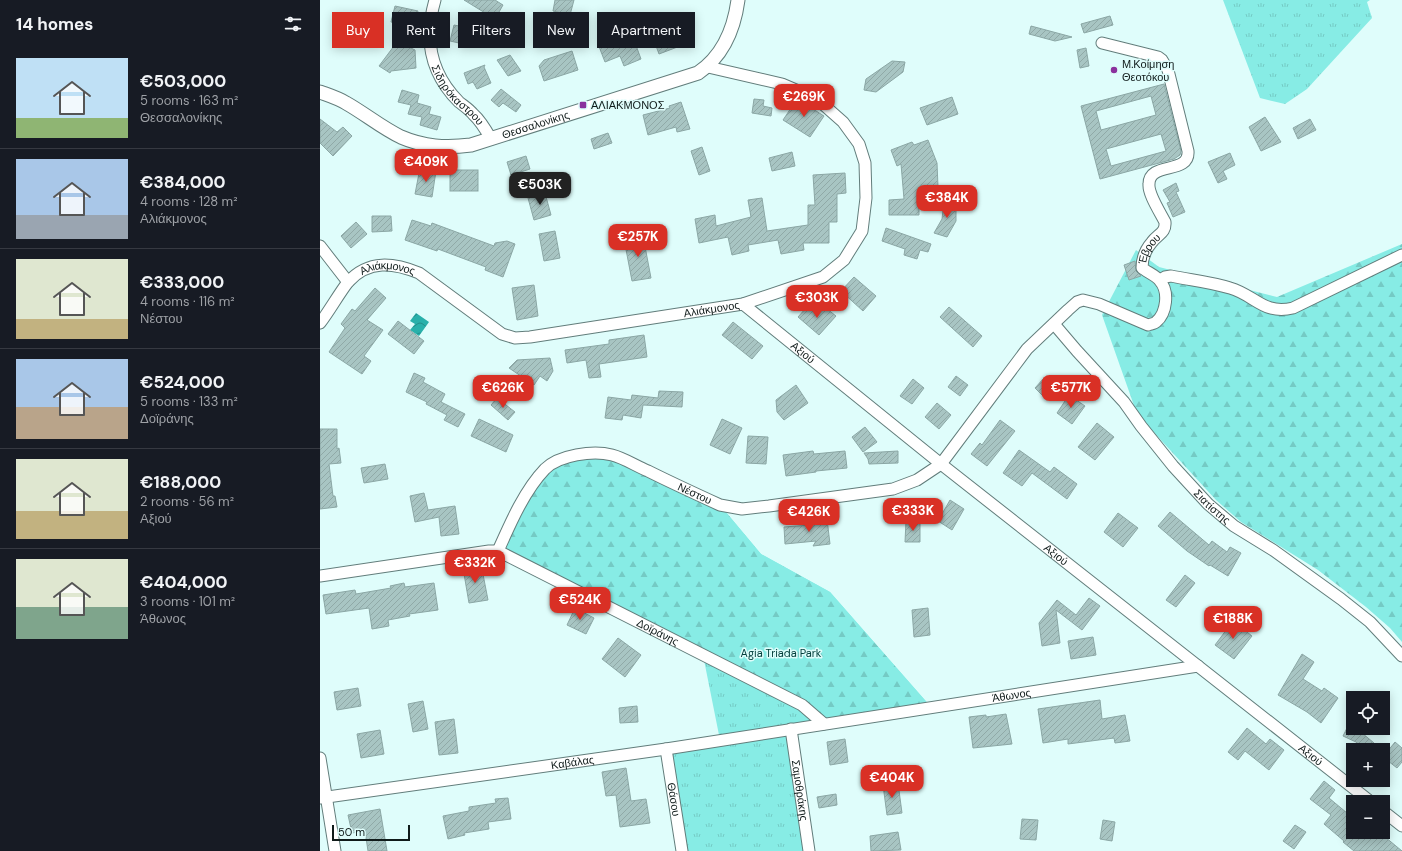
<!DOCTYPE html>
<html lang="en">
<head>
<meta charset="utf-8">
<style>
  body { margin:0; font-family:"DM Sans",sans-serif; background:#20242c; color:#f1f3f6; height:100vh; display:flex; flex-direction:column; font-size:15px; white-space:nowrap }
  * { box-sizing:border-box; margin:0 }
  p { font-size:13px; color:#9ea1a6 }
  .icon { flex:none; width:22px; height:22px; fill:none; stroke:currentColor; stroke-width:2; stroke-linecap:round; stroke-linejoin:round }
  .map { position:relative; flex:1; overflow:hidden }
  .sheet { display:flex; flex-direction:column; background:#171b24; width:320px }
  .sheet>* { flex:none }
  .guide { position:absolute; left:12px; top:12px; width:380px; height:36px; display:flex; gap:8px }
  .controls { position:absolute; left:1026px; top:691px; display:grid; gap:8px }
  .controls a { display:grid; place-items:center; width:44px; height:44px; border-radius:0px; background:#171b24; box-shadow:0 2px 10px #0003; font-size:20px }
  .scale { position:absolute; left:12px; bottom:10px; width:78px; box-sizing:border-box; padding-left:4px; border:2px solid #101b1a; border-top:0; font-size:11px; line-height:14px; white-space:nowrap; color:#101b1a; -webkit-text-stroke:3px #dffdfb; paint-order:stroke }
  .price { position:absolute; translate:-50% -34px; padding:0 9px; border-radius:8px; background:#d93025; color:#fff; font-size:13px; line-height:26px; filter:drop-shadow(0 1px 2px #0008) }
  .price::after { content:''; position:absolute; left:50%; top:24px; width:12px; height:9px; margin-left:-6px; background:inherit; clip-path:polygon(0 0,100% 0,50% 100%) }
  .price.on { background:#222; color:#fff }
  ul { padding:0; list-style:none }
  li { display:flex; align-items:center; gap:12px; height:100px; padding:0 16px }
  li+li { border-top:1px solid #363941 }
  li span { display:grid; place-items:center; flex:none; width:112px; height:80px; border-radius:0px; color:#555 }
  li>.icon { margin-inline-start:auto }
  span .icon { width:48px; height:48px; fill:#fffc; stroke-width:1 }
  li b { font-size:17px }
  h2 { display:flex; justify-content:space-between; align-items:center; height:48px; padding:0 16px; font-size:17px }
  .tag { padding:0 14px; border-radius:0px; background:#171b24; box-shadow:0 2px 10px #0003; font-size:14px; line-height:36px }
  .tag.on { background:#d93025; color:#fff }
  main { display:flex; flex:1; min-height:0 }
  .map>svg:first-child { display:block }
</style>
</head>
<body>
<main>
<section class="sheet">
<h2>14 homes<svg class="icon" aria-label="filters" viewBox="0 0 24 24"><path d="M4 7h16M4 17h16"/><circle cx="9" cy="7" r="2"/><circle cx="15" cy="17" r="2"/></svg></h2>
<ul>
<li><span style="background:linear-gradient(#bfe0f5 75%,#8fb573 0)"><svg class="icon" aria-label="home" viewBox="0 0 24 24"><path d="M3 11l9-7 9 7M6 9v11h12V9"/></svg></span><div><b>€503,000</b><p>5 rooms · 163 m²</p><p>Θεσσαλονίκης</p></div></li>
<li><span style="background:linear-gradient(#a9c7e8 70%,#9aa5b1 0)"><svg class="icon" aria-label="home" viewBox="0 0 24 24"><path d="M3 11l9-7 9 7M6 9v11h12V9"/></svg></span><div><b>€384,000</b><p>4 rooms · 128 m²</p><p>Αλιάκμονος</p></div></li>
<li><span style="background:linear-gradient(#dfe7d0 75%,#c2b280 0)"><svg class="icon" aria-label="home" viewBox="0 0 24 24"><path d="M3 11l9-7 9 7M6 9v11h12V9"/></svg></span><div><b>€333,000</b><p>4 rooms · 116 m²</p><p>Νέστου</p></div></li>
<li><span style="background:linear-gradient(#a9c7e8 60%,#b9a48a 0)"><svg class="icon" aria-label="home" viewBox="0 0 24 24"><path d="M3 11l9-7 9 7M6 9v11h12V9"/></svg></span><div><b>€524,000</b><p>5 rooms · 133 m²</p><p>Δοϊράνης</p></div></li>
<li><span style="background:linear-gradient(#dfe7d0 65%,#c2b280 0)"><svg class="icon" aria-label="home" viewBox="0 0 24 24"><path d="M3 11l9-7 9 7M6 9v11h12V9"/></svg></span><div><b>€188,000</b><p>2 rooms · 56 m²</p><p>Αξιού</p></div></li>
<li><span style="background:linear-gradient(#dfe7d0 60%,#7fa58c 0)"><svg class="icon" aria-label="home" viewBox="0 0 24 24"><path d="M3 11l9-7 9 7M6 9v11h12V9"/></svg></span><div><b>€404,000</b><p>3 rooms · 101 m²</p><p>Άθωνος</p></div></li>
</ul>
</section>
<div class="map">
<svg width="1082" height="851" viewBox="0 0 1082 851">
  <defs>
    <pattern id="grass-tufts" width="24" height="20" patternUnits="userSpaceOnUse"><rect width="24" height="20" fill="#87ece5"/><path d="M3 7l-1-3M5 7V3M7 7l1-3M15 17l-1-3M17 17v-4M19 17l1-3" fill="none" stroke="#74cac4"/></pattern>
    <pattern id="forest-firs" width="22" height="20" patternUnits="userSpaceOnUse"><rect width="22" height="20" fill="#87ece5"/><path d="M5 1l3.5 6h-7zM16 11l3.5 6h-7z" fill="#74cac4"/></pattern>
    <pattern id="water-waves" width="16" height="10" patternUnits="userSpaceOnUse"><rect width="16" height="10" fill="#29b0aa"/><path d="M0 5q4-4 8 0t8 0" fill="none" stroke="#228e8a"/></pattern>
    <pattern id="building-hatch" width="6" height="6" patternUnits="userSpaceOnUse"><rect width="6" height="6" fill="#a8c5c3"/><path d="M-1 1l2-2M0 6l6-6M5 7l2-2" fill="none" stroke="#90a9a7"/></pattern>
  </defs>
  <rect width="100%" height="100%" fill="#dffdfb"/>
  <g fill="url(#grass-tufts)">
    <polygon points="903,0 1050,0 1047,2 1052,18 987,89 965,104 940,98"/>
    <polygon points="400,505 441,554 510,592 611,707 472,729 489,851 362,851 346,749 400,740 383,655"/>
  </g>
  <g fill="url(#forest-firs)">
    <polygon points="1082,244 1082,642 1070,628 1046,607 998,570 921,522 896,500 817,414 782,315 816,250 839,267 957,297"/>
    <polygon points="278,453 400,505 441,554 510,592 611,707 504,724 482,705 178,551 225,469"/>
  </g>
  <polygon fill="url(#water-waves)" points="96,313 109,322 99,336 90,330 95,324 90,321"/>
  <g fill="url(#building-hatch)" stroke="#8ba7a5" fill-rule="evenodd">
    <polygon points="144,0 175,0 183,5 175,19"/>
    <polygon points="235,0 254,0 250,15 233,11"/>
    <polygon points="75,6 98,11 94,27 71,22"/>
    <polygon points="790,16 793,25 764,33 761,24"/>
    <polygon points="134,25 149,28 157,47 130,41"/>
    <polygon points="361,25 368,43 339,54 332,35"/>
    <polygon points="711,26 752,37 735,41 709,34"/>
    <polygon points="158,32 172,35 169,48"/>
    <polygon points="293,38 296,47 314,40 321,59 304,66 300,56 285,62 278,44"/>
    <polygon points="74,46 87,46 95,50 96,68 71,71 70,73 59,66"/>
    <polygon points="766,48 769,66 760,68 757,50"/>
    <polygon points="252,51 258,70 224,81 219,66 224,60"/>
    <polygon points="190,55 201,71 188,76 177,60"/>
    <polygon points="572,61 585,62 583,72 556,92 544,90 546,79"/>
    <polygon points="165,65 164,67 171,83 157,89 153,82 148,84 144,73"/>
    <path d="M844,84L861,151L860,155L854,159L780,179L761,106ZM831,96L836,115L781,130L776,111ZM841,134L846,151L791,166L786,149Z"/>
    <polygon points="181,89 201,105 196,112 183,103 179,107 171,100"/>
    <polygon points="82,90 99,95 97,103 111,107 109,114 121,117 117,130 100,125 102,117 88,114 91,105 78,102"/>
    <polygon points="632,97 638,114 607,125 600,108"/>
    <polygon points="434,99 444,100 443,106 452,108 451,116 432,113"/>
    <polygon points="477,99 504,116 490,137 463,120"/>
    <polygon points="361,102 370,129 357,132 356,127 328,135 323,115 350,108 349,106"/>
    <polygon points="945,117 961,142 941,151 929,127"/>
    <polygon points="0,119 17,132 23,127 32,136 13,156 0,143"/>
    <polygon points="990,119 996,130 978,139 973,128"/>
    <polygon points="288,133 292,143 274,149 271,139"/>
    <polygon points="608,140 617,163 618,187 599,189 599,215 569,215 569,200 584,199 581,164 577,166 571,150 592,142 594,145"/>
    <polygon points="382,147 390,171 379,175 371,151"/>
    <polygon points="472,152 475,166 452,171 449,158"/>
    <polygon points="910,153 915,165 903,171 907,179 898,183 888,162"/>
    <polygon points="206,156 210,169 191,175 187,162"/>
    <polygon points="100,168 116,171 112,197 95,194"/>
    <rect x="130" y="170" width="28" height="21"/>
    <polygon points="525,173 526,193 517,194 517,222 509,222 509,243 483,243 484,250 461,254 458,240 428,245 429,251 412,255 408,237 379,243 375,219 395,215 396,226 431,217 428,200 442,198 447,231 488,225 488,205 495,205 493,175"/>
    <polygon points="856,183 859,191 856,192 865,212 853,217 847,203 850,202 843,190"/>
    <polygon points="225,193 231,215 214,220 208,198"/>
    <polygon points="624,202 636,202 636,221 627,237 614,233 622,219"/>
    <polygon points="52,216 71,216 72,231 52,232"/>
    <polygon points="92,220 111,226 112,223 174,246 175,243 187,241 195,244 183,277 165,270 166,267 118,249 117,251 85,240"/>
    <polygon points="36,222 47,234 31,248 21,236"/>
    <polygon points="566,228 611,244 608,252 600,250 597,259 584,255 585,249 562,241"/>
    <polygon points="235,231 240,258 224,261 219,234"/>
    <polygon points="323,236 331,278 312,281 304,239"/>
    <polygon points="815,261 816,271 821,276 809,280 804,265"/>
    <polygon points="534,277 556,296 543,311 521,291"/>
    <polygon points="214,285 218,316 197,320 192,288"/>
    <polygon points="55,288 66,298 47,320 63,330 44,356 51,361 42,374 9,352 25,328 21,324 32,309 35,311"/>
    <polygon points="502,305 516,316 499,335 478,317 486,308 490,311 494,307 497,311"/>
    <polygon points="629,307 662,336 653,347 620,317"/>
    <polygon points="78,321 104,341 94,354 68,334"/>
    <polygon points="413,322 443,346 432,359 402,335"/>
    <polygon points="324,335 327,357 279,364 281,377 269,378 266,360 247,363 245,350 289,344 289,340"/>
    <polygon points="230,358 233,371 227,381 220,376 214,385 189,368 197,360"/>
    <polygon points="94,373 105,378 103,382 125,394 121,402 145,414 138,427 124,420 127,415 106,404 107,402 86,392"/>
    <polygon points="636,376 648,385 640,396 628,387"/>
    <polygon points="724,378 736,388 726,399 715,388"/>
    <polygon points="593,379 604,388 592,404 580,396"/>
    <polygon points="476,385 488,403 464,420 457,412 456,400"/>
    <polygon points="339,391 363,392 362,407 323,405 321,418 303,415 302,420 285,418 288,397 311,400 312,395 338,398"/>
    <polygon points="749,395 765,406 752,424 737,413"/>
    <polygon points="177,398 195,412 188,420 171,405"/>
    <polygon points="617,403 631,415 619,429 605,417"/>
    <polygon points="159,419 193,435 186,452 151,436"/>
    <polygon points="402,419 422,428 410,454 390,445"/>
    <polygon points="680,420 695,431 667,466 651,454 660,443 662,445"/>
    <polygon points="777,423 794,437 775,460 758,447"/>
    <polygon points="545,427 557,442 543,452 532,437"/>
    <polygon points="0,429 17,429 17,449 19,448 21,463 9,464 13,496 15,496 17,507 0,509"/>
    <polygon points="428,436 448,437 446,464 426,463"/>
    <polygon points="699,450 730,472 734,467 757,484 747,499 712,473 702,486 683,473"/>
    <polygon points="493,451 494,454 525,451 527,468 496,471 496,472 466,476 463,455"/>
    <polygon points="578,451 578,463 549,464 548,459 544,453"/>
    <polygon points="65,464 68,479 44,483 41,468"/>
    <polygon points="104,493 108,510 135,506 139,534 121,536 119,517 95,522 90,496"/>
    <polygon points="630,500 644,509 632,530 618,521"/>
    <polygon points="850,512 889,545 892,541 907,552 910,547 921,553 908,576 890,565 889,566 867,551 838,526"/>
    <polygon points="798,513 818,528 803,547 784,532"/>
    <polygon points="507,519 510,544 493,546 496,541 465,544 464,527 491,525 491,521"/>
    <polygon points="586,521 600,521 600,542 585,542"/>
    <polygon points="161,564 168,600 149,603 143,568"/>
    <polygon points="865,575 875,583 856,607 846,600"/>
    <polygon points="84,583 85,587 114,583 118,610 89,614 90,616 68,620 69,626 52,629 49,608 6,614 3,595 35,590 36,594 71,588 70,586"/>
    <polygon points="769,598 780,606 762,630 736,610 740,643 722,646 719,623 737,600 756,615"/>
    <polygon points="255,608 274,618 266,634 247,625"/>
    <polygon points="608,608 610,635 594,637 592,610"/>
    <polygon points="913,621 932,636 914,659 895,645"/>
    <polygon points="773,637 776,655 751,659 748,641"/>
    <polygon points="298,638 321,655 305,677 282,659"/>
    <polygon points="982,654 994,662 983,679 1002,691 1004,688 1018,698 1001,723 987,712 958,695"/>
    <polygon points="38,688 41,706 17,710 14,692"/>
    <polygon points="780,700 782,719 805,715 810,741 795,743 794,738 748,744 748,739 723,743 718,709"/>
    <polygon points="103,701 108,729 93,732 88,704"/>
    <polygon points="317,706 318,722 300,723 299,708"/>
    <polygon points="686,714 692,744 653,748 649,717 666,715 666,717"/>
    <polygon points="134,719 138,753 119,755 115,722"/>
    <polygon points="927,728 946,744 950,739 964,750 949,770 925,751 918,760 908,752"/>
    <polygon points="1027,728 1036,728 1054,743 1048,750 1045,750 1036,742 1023,736"/>
    <polygon points="60,730 64,754 41,758 37,734"/>
    <polygon points="525,739 528,762 510,765 507,742"/>
    <polygon points="1075,742 1082,748 1082,762 1077,768 1063,757"/>
    <polygon points="306,768 311,801 326,799 330,823 300,827 296,795 286,796 282,772"/>
    <polygon points="1004,781 1015,790 1009,798 1033,818 1033,832 1059,832 1082,851 1034,851 1023,842 1024,841 1004,824 1011,815 990,799"/>
    <polygon points="578,783 582,813 567,815 563,785"/>
    <polygon points="516,794 517,805 499,808 497,797"/>
    <polygon points="188,798 191,819 168,822 169,829 144,833 145,835 128,839 123,816 149,811 149,807 176,803 175,799"/>
    <polygon points="60,809 67,851 48,851 45,831 32,833 28,815"/>
    <polygon points="702,819 718,820 716,840 700,839"/>
    <polygon points="783,820 795,822 792,841 780,839"/>
    <polygon points="975,825 986,832 974,849 963,841"/>
    <polygon points="578,832 581,850 551,851 550,836"/>
  </g>
  <g fill="none" stroke-linecap="round" stroke-linejoin="round">
    <defs>
      <g id="minor">
        <path id="s1" d="M115,0C104,38 110,73 139,102C144,106 149,109 153,114C161,121 166,130 171,139"/>
        <polyline points="0,246 28,282"/>
        <path d="M840,280L845,277L851,276C870,280 891,282 910,288C935,295 943,315 973,308L1082,255"/>
        <path id="s2" d="M423,304L621,464L1051,802"/>
        <path id="s3" d="M0,323C10,310 18,295 28,282C49,259 74,263 99,273L182,334L195,338L210,337L423,304L503,277L524,260L542,231L546,198L545,163L539,144L523,122L497,99L462,84L388,67"/>
        <path id="s4" d="M734,324L757,351L804,402L821,426L853,466L888,504L914,526L953,550L1021,599L1050,622L1082,656"/>
        <path id="s5" d="M178,551C190,524 204,491 225,469C239,455 273,450 292,455C304,458 316,466 328,471C352,483 376,494 400,505L422,509L449,506L573,489L597,480L621,464L707,349L748,310L757,302L763,300L779,304L828,325C830,324 834,324 836,322C847,313 849,291 840,281C837,276 827,272 822,268C822,258 825,250 832,242C838,234 846,233 845,222C840,212 828,194 829,184C829,161 870,175 868,151L848,70L842,60L838,57L782,43"/>
        <path id="s6" d="M0,576L169,551H178L482,705L504,724"/>
        <path id="s7" d="M471,729L489,851"/>
        <path id="s8" d="M346,749L362,851"/>
        <polyline points="0,758 15,851"/>
        <path id="s9" d="M0,798L346,749L878,666"/>
        <polyline points="1063,811 1082,826"/>
      </g>
      <g id="tertiary">
        <path id="s10" d="M0,92C8,95 18,98 26,103C44,113 62,128 81,137C104,147 126,148 151,145L378,73C403,56 414,30 418,0"/>
      </g>
    </defs>
    <use href="#minor" stroke="#627d7b" stroke-width="13"/>
    <use href="#tertiary" stroke="#627d7b" stroke-width="15"/>
    <use href="#minor" stroke="#fff" stroke-width="11"/>
    <use href="#tertiary" stroke="#fff" stroke-width="13"/>
  </g>
  <g fill="#8a319d" stroke="#dffdfb" stroke-width="1.5">
    <circle cx="794" cy="70" r="4"/>
    <rect x="259" y="101" width="8" height="8" rx="2"/>
  </g>
  <g text-anchor="middle" dominant-baseline="central" stroke-width="3" stroke-linejoin="round" paint-order="stroke">
    <g font-size="11" fill="#101b1a" stroke="#dffdfb" text-anchor="start">
      <text x="802" y="64">Μ.Κοίμηση<tspan x="802" dy="13">Θεοτόκου</tspan></text>
      <text x="271" y="105">ΑΛΙΑΚΜΟΝΟΣ</text>
    </g>
    <g font-size="11" fill="#101b1a" stroke="#dffdfb">
      <text stroke="none"><textPath href="#s1" startOffset="104">Σιδηρόκαστρου</textPath></text>
      <text stroke="none"><textPath href="#s10" startOffset="232">Θεσσαλονίκης</textPath></text>
      <text stroke="none"><textPath href="#s5" startOffset="899">Έβρου</textPath></text>
      <text stroke="none"><textPath href="#s3" startOffset="94">Αλιάκμονος</textPath></text>
      <text stroke="none"><textPath href="#s3" startOffset="442">Αλιάκμονος</textPath></text>
      <text stroke="none"><textPath href="#s2" startOffset="77">Αξιού</textPath></text>
      <text stroke="none"><textPath href="#s5" startOffset="257">Νέστου</textPath></text>
      <text stroke="none"><textPath href="#s4" startOffset="242">Σιατίστης</textPath></text>
      <text stroke="none"><textPath href="#s2" startOffset="401">Αξιού</textPath></text>
      <text stroke="none"><textPath href="#s6" startOffset="359">Δοϊράνης</textPath></text>
      <text stroke="none"><textPath href="#s9" startOffset="699">Άθωνος</textPath></text>
      <text stroke="none"><textPath href="#s2" startOffset="725">Αξιού</textPath></text>
      <text stroke="none"><textPath href="#s9" startOffset="255">Καβάλας</textPath></text>
      <text stroke="none"><textPath href="#s7" startOffset="62">Σαμοθράκης</textPath></text>
      <text stroke="none"><textPath href="#s8" startOffset="51">Θάσου</textPath></text>
    </g>
    <g font-size="11" fill="#04403d" stroke="#dffdfb">
      <text x="461" y="653">Agia Triada Park</text>
    </g>
  </g>
</svg>
<div class="controls">
<a><svg class="icon" aria-label="locate" viewBox="0 0 24 24"><circle cx="12" cy="12" r="6"/><path d="M12 2v4M12 18v4M2 12h4M18 12h4"/></svg></a>
<a>+</a>
<a>−</a>
</div>
<div class="scale">50 m</div>
<b class="price" style="left:484px;top:118px">€269K</b>
<b class="price" style="left:106px;top:183px">€409K</b>
<b class="price on" style="left:220px;top:206px">€503K</b>
<b class="price" style="left:627px;top:219px">€384K</b>
<b class="price" style="left:318px;top:258px">€257K</b>
<b class="price" style="left:497px;top:319px">€303K</b>
<b class="price" style="left:183px;top:409px">€626K</b>
<b class="price" style="left:751px;top:409px">€577K</b>
<b class="price" style="left:593px;top:532px">€333K</b>
<b class="price" style="left:489px;top:533px">€426K</b>
<b class="price" style="left:155px;top:584px">€332K</b>
<b class="price" style="left:260px;top:621px">€524K</b>
<b class="price" style="left:913px;top:640px">€188K</b>
<b class="price" style="left:572px;top:799px">€404K</b>
<div class="guide">
<a class="tag on">Buy</a>
<a class="tag">Rent</a>
<a class="tag">Filters</a>
<a class="tag">New</a>
<a class="tag">Apartment</a>
</div>
</div>
</main>
</body>
</html>
